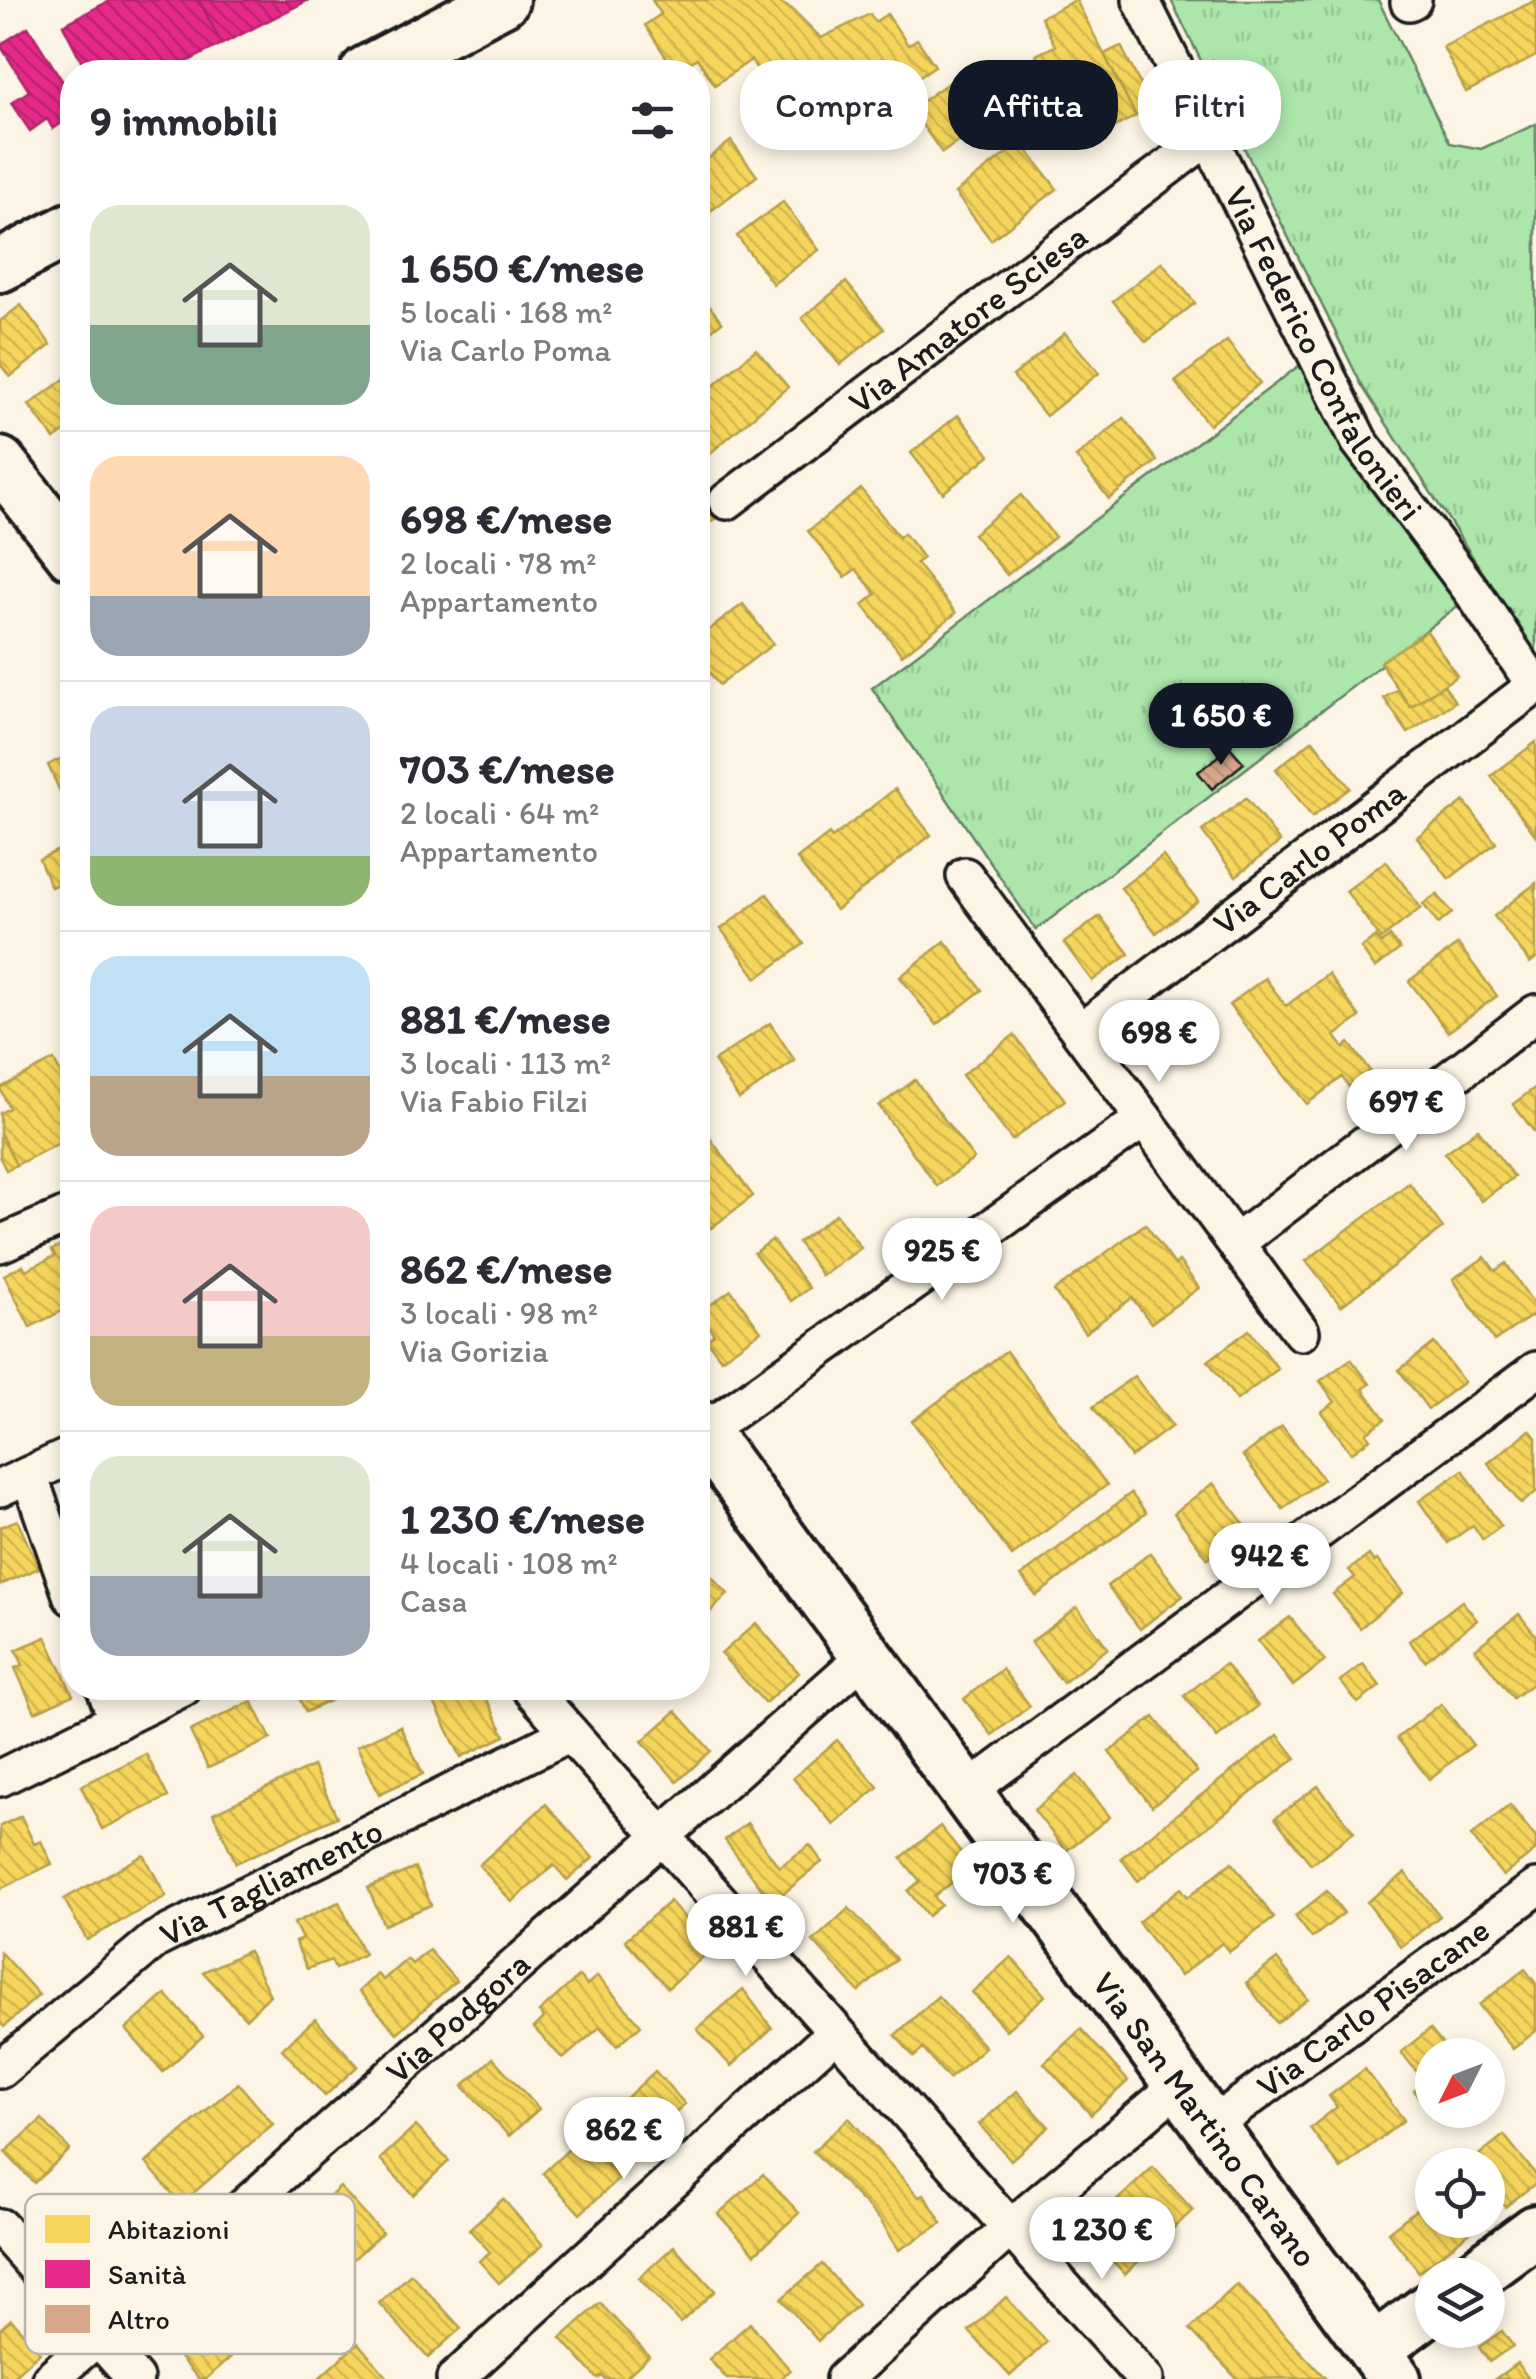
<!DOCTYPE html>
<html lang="it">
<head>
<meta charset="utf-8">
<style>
  body { margin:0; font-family:Itim,sans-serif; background:#f7f7f7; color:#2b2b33; height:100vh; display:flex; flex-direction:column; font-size:38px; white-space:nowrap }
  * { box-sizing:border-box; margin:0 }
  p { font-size:32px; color:#7c7c81 }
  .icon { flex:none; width:55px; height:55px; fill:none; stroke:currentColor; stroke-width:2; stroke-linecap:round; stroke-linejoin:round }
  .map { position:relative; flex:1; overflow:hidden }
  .drawer { position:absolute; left:60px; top:60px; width:650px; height:1640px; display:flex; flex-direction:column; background:#fff; border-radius:40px; box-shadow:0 5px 15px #0003 }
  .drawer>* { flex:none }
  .banner { position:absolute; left:740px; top:60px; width:645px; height:90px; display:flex; gap:20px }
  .needle { width:65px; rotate:228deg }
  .controls { position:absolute; left:1415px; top:2038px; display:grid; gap:20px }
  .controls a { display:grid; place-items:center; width:90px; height:90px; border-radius:50%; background:#fff; box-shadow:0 5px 15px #0003; font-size:50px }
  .price { position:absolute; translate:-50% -85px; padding:0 22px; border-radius:35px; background:#fff; color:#222; font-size:32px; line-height:65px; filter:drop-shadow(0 2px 5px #0008) }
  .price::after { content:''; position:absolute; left:50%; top:60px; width:30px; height:22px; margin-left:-15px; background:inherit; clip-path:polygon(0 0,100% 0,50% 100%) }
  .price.selected { background:#111827; color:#fff }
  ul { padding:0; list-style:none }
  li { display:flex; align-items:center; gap:30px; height:250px; padding:0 30px }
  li+li { border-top:2px solid #e1e1e2 }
  li span { display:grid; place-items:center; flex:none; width:280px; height:200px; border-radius:30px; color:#555 }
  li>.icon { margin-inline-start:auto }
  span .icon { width:120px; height:120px; fill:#fffc; stroke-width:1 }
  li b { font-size:42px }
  h2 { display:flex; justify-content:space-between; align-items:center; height:120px; padding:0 30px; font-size:42px }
  .tag { padding:0 35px; border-radius:40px; background:#fff; box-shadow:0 5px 15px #0003; font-size:35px; line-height:90px }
  .tag.selected { background:#111827; color:#fff }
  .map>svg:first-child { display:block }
</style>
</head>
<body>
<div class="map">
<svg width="1536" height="2379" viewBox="0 0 1536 2379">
  <defs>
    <pattern id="park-tufts" width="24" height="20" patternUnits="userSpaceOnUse" patternTransform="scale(2.5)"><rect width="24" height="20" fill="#ace6ab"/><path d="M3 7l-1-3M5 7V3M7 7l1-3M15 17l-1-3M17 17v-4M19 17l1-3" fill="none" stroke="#93c593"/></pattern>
    <pattern id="homes-back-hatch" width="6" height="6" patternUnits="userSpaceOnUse" patternTransform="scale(2.5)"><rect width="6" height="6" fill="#f6d55c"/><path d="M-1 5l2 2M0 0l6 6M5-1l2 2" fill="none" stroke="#d2b64f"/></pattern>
    <pattern id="health-back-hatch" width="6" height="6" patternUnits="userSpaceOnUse" patternTransform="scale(2.5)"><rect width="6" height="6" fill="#e7298a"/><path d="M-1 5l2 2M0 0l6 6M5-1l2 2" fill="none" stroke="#ba2270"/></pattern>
    <pattern id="building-back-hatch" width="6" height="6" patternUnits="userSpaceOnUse" patternTransform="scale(2.5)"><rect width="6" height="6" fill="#d8a78b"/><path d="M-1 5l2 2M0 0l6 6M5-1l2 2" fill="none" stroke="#b98f77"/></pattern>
  </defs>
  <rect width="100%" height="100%" fill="#fcf5e5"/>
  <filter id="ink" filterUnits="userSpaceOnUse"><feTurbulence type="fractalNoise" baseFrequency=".01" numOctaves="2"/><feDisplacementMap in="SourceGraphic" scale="20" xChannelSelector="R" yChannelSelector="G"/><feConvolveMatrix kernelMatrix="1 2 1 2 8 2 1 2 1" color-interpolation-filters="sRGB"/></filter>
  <g filter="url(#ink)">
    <g fill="url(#park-tufts)" stroke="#648164" stroke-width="2.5">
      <polygon points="1171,0 1378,0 1450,143 1481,149 1536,124 1536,655 1362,386"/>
      <polygon points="1300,365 1359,441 1459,605 1036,930 872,688"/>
    </g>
    <g fill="url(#homes-back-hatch)" stroke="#b59e49" stroke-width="2.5">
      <polygon points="652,0 774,0 792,9 821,38 870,14 875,22 887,14 908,45 917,39 935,66 843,127 822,94 800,109 773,68 757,69 751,60 715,85 697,58 676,72 645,25 661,14"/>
      <polygon points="1076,0 1136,116 1111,129 1088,84 1059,100 1036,55 1055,46 1041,17"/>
      <polygon points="1536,0 1536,56 1466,92 1443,47"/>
      <polygon points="1121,46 1152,108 1136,116 1104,54"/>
      <polygon points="607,61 612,72 581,72"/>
      <polygon points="958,76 989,119 942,153 911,109"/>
      <polygon points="731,141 757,176 712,210 698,190 698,166"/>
      <polygon points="1021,142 1057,189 991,240 955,193"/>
      <polygon points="783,202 819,250 773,284 737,236"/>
      <polygon points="1162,262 1195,303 1146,342 1113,301"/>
      <polygon points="846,282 884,329 840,365 802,318"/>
      <polygon points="704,299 722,322 698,341 698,303"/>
      <polygon points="21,305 51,345 10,377 0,364 0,321"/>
      <polygon points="1065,333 1099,373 1046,416 1013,376"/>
      <polygon points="1227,341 1260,383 1209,425 1175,382"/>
      <polygon points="756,349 788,387 708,455 698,443 698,399"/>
      <polygon points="67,377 72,385 72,426 54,439 29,405"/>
      <polygon points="958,415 990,455 943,493 911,453"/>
      <polygon points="1124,418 1157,461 1109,499 1076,457"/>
      <polygon points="861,489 899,537 904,533 923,558 916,563 956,613 902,655 863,605 876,594 856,569 845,577 808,531"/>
      <polygon points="1021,495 1055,537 1007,575 973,534"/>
      <polygon points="708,510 715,519 700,530 705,536 698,541 698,518"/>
      <polygon points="743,604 773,644 719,685 698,657 698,638"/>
      <polygon points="1427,631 1457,676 1410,707 1380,662"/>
      <polygon points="1444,685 1455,702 1408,733 1384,698 1398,689 1410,707"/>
      <polygon points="1313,740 1350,788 1312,817 1276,769"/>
      <polygon points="1536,742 1536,836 1491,776"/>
      <polygon points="72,753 72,809 69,811 48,765"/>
      <polygon points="895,789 931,835 836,910 797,859 829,834 832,838"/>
      <polygon points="1246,798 1280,842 1236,876 1202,831"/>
      <polygon points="1464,801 1496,843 1449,879 1417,837"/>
      <polygon points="61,849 72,877 51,887 39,859"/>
      <polygon points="1163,856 1198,901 1156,933 1121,888"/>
      <polygon points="1386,861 1421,908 1381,939 1346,891"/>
      <polygon points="1536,883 1536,958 1530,963 1494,916"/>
      <polygon points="767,894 804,944 757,978 721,929"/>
      <polygon points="1437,894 1452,913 1438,924 1423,904"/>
      <polygon points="1100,916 1129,954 1092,981 1064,943"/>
      <polygon points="1390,936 1400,949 1375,968 1361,948 1376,937 1381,943"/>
      <polygon points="945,941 982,990 937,1025 900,977"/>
      <polygon points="1458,944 1497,996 1448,1032 1409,981"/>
      <polygon points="1328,974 1360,1017 1335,1036 1344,1048 1349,1043 1370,1071 1349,1087 1342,1077 1307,1104 1229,1005 1265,978 1286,1006"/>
      <polygon points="770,1023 795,1061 739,1099 714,1061"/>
      <polygon points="1014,1035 1065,1100 1012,1140 962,1075"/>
      <polygon points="54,1060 72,1096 72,1114 62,1120 71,1137 16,1165 0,1133 0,1113 9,1108 0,1088"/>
      <polygon points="915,1080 974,1159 937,1186 879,1106"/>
      <polygon points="1536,1087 1536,1134 1513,1104"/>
      <polygon points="698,1122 753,1196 711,1228 698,1210"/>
      <polygon points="1478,1129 1514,1177 1481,1201 1445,1153"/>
      <polygon points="0,1133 16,1165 6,1170 0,1158"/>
      <polygon points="1409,1183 1443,1228 1341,1306 1306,1261"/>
      <polygon points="836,1214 861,1248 822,1276 798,1242"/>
      <polygon points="1145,1224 1175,1265 1179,1261 1199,1288 1151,1323 1132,1298 1085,1333 1054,1291"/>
      <polygon points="72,1240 72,1306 30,1327 4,1275 23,1265 26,1270 55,1256 52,1250"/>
      <polygon points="772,1240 809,1288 791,1301 754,1253"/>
      <polygon points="1485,1257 1495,1271 1506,1263 1536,1308 1536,1313 1494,1341 1453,1279"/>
      <polygon points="731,1290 761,1331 721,1359 707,1340 714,1334 699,1313"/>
      <polygon points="1249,1330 1278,1369 1237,1400 1208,1361"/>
      <polygon points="1434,1343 1464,1382 1428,1409 1399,1370"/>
      <polygon points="1006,1351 1107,1485 1012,1556 912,1421"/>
      <polygon points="1351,1359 1370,1384 1363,1389 1385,1419 1366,1433 1370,1439 1351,1453 1321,1412 1335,1402 1320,1381"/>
      <polygon points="1134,1376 1172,1426 1131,1457 1093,1407"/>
      <polygon points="1282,1426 1323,1479 1283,1509 1243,1456"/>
      <polygon points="1530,1430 1536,1438 1536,1492 1521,1504 1488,1463"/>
      <polygon points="1463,1470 1501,1526 1483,1540 1473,1525 1448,1543 1419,1501"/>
      <polygon points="1213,1483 1248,1529 1208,1559 1174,1513"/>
      <polygon points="1131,1493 1146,1513 1036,1596 1021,1576"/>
      <polygon points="17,1520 39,1568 0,1585 0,1527"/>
      <polygon points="1150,1553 1183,1596 1140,1629 1107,1586"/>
      <polygon points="1369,1555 1374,1562 1377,1560 1403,1593 1360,1628 1333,1594 1355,1577 1349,1570"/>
      <polygon points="698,1562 728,1594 698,1624"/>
      <polygon points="1462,1601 1477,1620 1425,1661 1409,1641"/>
      <polygon points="1077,1607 1108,1648 1063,1683 1031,1642"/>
      <polygon points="1519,1614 1536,1636 1536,1681 1513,1698 1475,1649"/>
      <polygon points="1290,1617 1325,1661 1293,1686 1258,1641"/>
      <polygon points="756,1623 799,1673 765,1703 721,1654"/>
      <polygon points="46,1637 73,1695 35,1712 15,1668 23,1665 16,1650"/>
      <polygon points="1225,1664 1258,1706 1217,1738 1184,1696"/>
      <polygon points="1363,1664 1380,1686 1358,1703 1340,1681"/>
      <polygon points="1002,1669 1030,1706 992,1735 964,1699"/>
      <polygon points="294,1688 356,1688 306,1712"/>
      <polygon points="449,1688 481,1688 505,1736 461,1757 431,1696"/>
      <polygon points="252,1701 271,1739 208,1768 190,1731"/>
      <polygon points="1441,1704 1473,1745 1429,1779 1397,1738"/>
      <polygon points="676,1711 711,1751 677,1782 642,1741"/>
      <polygon points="1154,1717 1197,1772 1152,1806 1109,1752"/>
      <polygon points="400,1726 423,1774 379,1794 357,1746"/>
      <polygon points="1278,1735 1296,1758 1138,1881 1121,1858"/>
      <polygon points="837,1740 878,1787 834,1825 793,1778"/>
      <polygon points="146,1754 168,1797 102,1829 81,1786"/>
      <polygon points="313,1766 337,1817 236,1863 213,1813"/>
      <polygon points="1077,1775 1110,1817 1066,1851 1034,1810"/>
      <polygon points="1318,1786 1354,1832 1311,1864 1275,1818"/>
      <polygon points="546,1804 593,1858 567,1880 554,1865 512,1902 479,1865"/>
      <polygon points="1510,1805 1536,1838 1536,1850 1503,1876 1471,1836"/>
      <polygon points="21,1816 34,1844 41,1841 52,1864 0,1889 0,1826"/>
      <polygon points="747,1823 779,1867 810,1845 822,1862 772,1903 725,1840"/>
      <polygon points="940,1826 972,1866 934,1897 941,1905 928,1916 908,1891 920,1881 901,1858"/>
      <polygon points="144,1855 166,1896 87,1940 64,1899"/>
      <polygon points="1232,1862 1274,1918 1229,1952 1222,1943 1180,1976 1138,1922 1181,1888 1188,1897"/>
      <polygon points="415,1868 431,1905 384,1925 368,1888"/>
      <polygon points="1405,1873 1440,1916 1401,1947 1367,1902"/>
      <polygon points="1327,1891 1344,1913 1312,1938 1295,1916"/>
      <polygon points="670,1901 712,1949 668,1988 625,1940"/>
      <polygon points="339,1902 364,1954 335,1969 331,1960 307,1969 295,1942 302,1939 294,1923"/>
      <polygon points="849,1908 896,1959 859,1992 813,1941"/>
      <polygon points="429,1950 456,1981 397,2033 359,1991 377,1974 383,1980 407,1959 412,1964"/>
      <polygon points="248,1951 270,1995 246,2019 203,1972"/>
      <polygon points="0,1952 39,1995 4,2027 0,2022"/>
      <polygon points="1011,1957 1045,1996 1006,2030 972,1992"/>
      <polygon points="1277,1959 1308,1999 1277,2023 1246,1983"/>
      <polygon points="1525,1969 1536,1984 1536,2031 1513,2049 1479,2005"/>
      <polygon points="579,1976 587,1985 597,1976 641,2025 617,2046 600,2027 563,2059 534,2028 544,2018 539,2012"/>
      <polygon points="743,1989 772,2028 731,2066 697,2029"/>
      <polygon points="166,1994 203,2036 163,2072 126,2029"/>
      <polygon points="938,1996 985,2047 949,2079 923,2049 914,2057 895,2035"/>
      <polygon points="315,2019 358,2066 325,2096 282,2049"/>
      <polygon points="1081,2029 1128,2081 1091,2115 1044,2063"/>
      <polygon points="1430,2029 1451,2055 1432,2055 1432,2110 1452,2110 1438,2122 1414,2091 1425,2082 1401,2052"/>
      <polygon points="493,2058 539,2109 509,2136 463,2086"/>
      <polygon points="1365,2069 1404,2120 1341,2169 1310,2128 1337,2107 1329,2096"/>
      <polygon points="655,2071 685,2104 649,2136 620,2104"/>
      <polygon points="238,2083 273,2124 181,2204 146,2163"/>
      <polygon points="1017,2091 1049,2127 1011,2160 979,2124"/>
      <polygon points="849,2118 919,2197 924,2194 942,2223 899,2250 881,2221 813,2151"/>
      <polygon points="42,2119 70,2150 34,2183 5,2152"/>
      <polygon points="416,2126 449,2161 413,2195 380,2159"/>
      <polygon points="1504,2135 1536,2175 1536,2183 1505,2207 1488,2185 1488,2165 1472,2165 1470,2162"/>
      <polygon points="582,2137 620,2178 580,2214 543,2173"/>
      <polygon points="1153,2167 1193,2210 1125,2274 1084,2231"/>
      <polygon points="763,2174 799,2213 755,2254 718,2214"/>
      <polygon points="340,2187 382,2233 346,2266 304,2220"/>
      <polygon points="1432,2197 1432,2220 1483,2222 1419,2272 1388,2232"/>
      <polygon points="503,2199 543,2245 499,2283 479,2261 490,2252 469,2229"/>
      <polygon points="674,2246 715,2291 680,2323 639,2278"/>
      <polygon points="822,2264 858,2305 818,2341 781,2299"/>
      <polygon points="411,2274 461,2328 428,2358 379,2303"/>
      <polygon points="1237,2284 1325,2378 1237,2379 1190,2329"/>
      <polygon points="1006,2297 1047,2342 1010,2376 969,2331"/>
      <polygon points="212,2300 248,2342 206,2379 199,2379 165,2341"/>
      <polygon points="600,2303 649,2356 624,2379 605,2379 602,2376 598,2379 561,2338"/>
      <polygon points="11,2319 40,2352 10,2379 0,2379 0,2329"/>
      <polygon points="750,2323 790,2370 780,2379 727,2379 709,2359"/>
      <polygon points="1502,2331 1513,2346 1489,2362 1479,2347"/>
      <polygon points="358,2343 389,2379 322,2379 320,2377"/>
      <polygon points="1517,2363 1529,2379 1495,2379"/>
    </g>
    <g fill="url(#health-back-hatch)" stroke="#aa2569" stroke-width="2.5">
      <polygon points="111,0 199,0 222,44 167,72 87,72 63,25"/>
      <polygon points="199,0 309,0 222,44"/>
      <polygon points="28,27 72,96 72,116 53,129 47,119 30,131 11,103 29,91 0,45"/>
    </g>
    <polygon fill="url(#building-back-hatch)" stroke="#1c1c1c" stroke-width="2.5" points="1230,747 1244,763 1212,789 1198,772"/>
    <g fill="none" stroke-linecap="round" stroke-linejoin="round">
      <defs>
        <g id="street">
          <path id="s1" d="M1141,0L1359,441L1474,594L1536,687"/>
          <polyline points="1409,2 1413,0"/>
          <path id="s2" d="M727,501L1209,136"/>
          <polyline points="965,876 1301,1332"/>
          <path id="s3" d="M1080,1032L1536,685"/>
          <polyline points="1236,1243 1536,1013"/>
          <polyline points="0,1244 72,1213"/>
          <polyline points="698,1436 1144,1119"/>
          <polyline points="29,1475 72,1597"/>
          <polyline points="0,1488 72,1455"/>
          <polyline points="105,1688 117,1721"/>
          <polyline points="530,1688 1145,2379"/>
          <polyline points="0,1778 183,1688"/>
          <polyline points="965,1793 1536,1370"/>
          <path id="s4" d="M0,2070L155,1940L570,1733"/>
          <path id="s5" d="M1210,2127L1536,1888"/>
          <polyline points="0,2227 135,2379"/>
          <path id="s6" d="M50,2379L864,1657"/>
          <polyline points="455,2379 836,2032"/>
          <polyline points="844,2379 1010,2228 1179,2085"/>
        </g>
        <g id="secondary">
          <polyline points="366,72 503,0"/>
          <polyline points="0,266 72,228"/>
          <polyline points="0,463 72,554"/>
          <path id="s7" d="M698,1425L1395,2379"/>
          <polyline points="1476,2275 1536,2231"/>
          <polyline points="1374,2350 1432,2307"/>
        </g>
      </defs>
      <use href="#street" stroke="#1c1c1c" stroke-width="42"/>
      <use href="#secondary" stroke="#1c1c1c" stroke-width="58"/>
      <use href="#street" stroke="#fcf5e5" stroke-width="35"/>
      <use href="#secondary" stroke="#fcf5e5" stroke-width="50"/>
    </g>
  </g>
  <g text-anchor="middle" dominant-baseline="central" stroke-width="10" stroke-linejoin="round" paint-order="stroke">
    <g font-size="35" fill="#1c1c1c" stroke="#fcf5e5">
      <text stroke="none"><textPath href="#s2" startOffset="302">Via Amatore Sciesa</textPath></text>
      <text stroke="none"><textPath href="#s1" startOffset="398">Via Federico Confalonieri</textPath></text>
      <text stroke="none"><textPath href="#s3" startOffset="288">Via Carlo Poma</textPath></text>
      <text stroke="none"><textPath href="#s4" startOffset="332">Via Tagliamento</textPath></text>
      <text stroke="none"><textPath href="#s5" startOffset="202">Via Carlo Pisacane</textPath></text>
      <text stroke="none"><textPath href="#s6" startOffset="545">Via Podgora</textPath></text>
      <text stroke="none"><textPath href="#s7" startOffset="860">Via San Martino Carano</textPath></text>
    </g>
  </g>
  <rect x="25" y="2194" width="330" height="160" rx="15" fill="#fcf5e5" stroke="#b9b4a9" stroke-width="2.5"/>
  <rect x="45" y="2215" width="45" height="28" fill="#f6d55c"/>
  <rect x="45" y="2260" width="45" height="28" fill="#e7298a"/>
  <rect x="45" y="2305" width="45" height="28" fill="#d8a78b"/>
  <g font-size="28" fill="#1c1c1c">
    <text x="108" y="2239">Abitazioni</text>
    <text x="108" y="2284">Sanità</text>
    <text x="108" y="2329">Altro</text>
  </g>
</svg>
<div class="controls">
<a><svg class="needle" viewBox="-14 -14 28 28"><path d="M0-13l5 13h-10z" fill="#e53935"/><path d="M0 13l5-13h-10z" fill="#7c7c81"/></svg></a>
<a><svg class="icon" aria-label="locate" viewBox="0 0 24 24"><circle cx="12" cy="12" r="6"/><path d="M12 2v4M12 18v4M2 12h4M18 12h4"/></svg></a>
<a><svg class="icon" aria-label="layers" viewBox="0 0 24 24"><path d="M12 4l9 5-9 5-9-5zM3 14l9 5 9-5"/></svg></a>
</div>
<b class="price selected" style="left:1221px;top:768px">1 650 €</b>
<b class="price" style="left:1159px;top:1085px">698 €</b>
<b class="price" style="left:1406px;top:1154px">697 €</b>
<b class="price" style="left:942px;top:1303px">925 €</b>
<b class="price" style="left:1270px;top:1608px">942 €</b>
<b class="price" style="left:1013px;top:1926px">703 €</b>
<b class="price" style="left:746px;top:1979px">881 €</b>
<b class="price" style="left:624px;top:2182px">862 €</b>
<b class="price" style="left:1102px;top:2282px">1 230 €</b>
<div class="banner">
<a class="tag">Compra</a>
<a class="tag selected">Affitta</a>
<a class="tag">Filtri</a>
</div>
<section class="drawer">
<h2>9 immobili<svg class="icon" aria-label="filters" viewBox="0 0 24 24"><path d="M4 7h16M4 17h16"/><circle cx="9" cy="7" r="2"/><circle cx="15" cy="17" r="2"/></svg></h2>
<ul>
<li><span style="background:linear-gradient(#dfe7d0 60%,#7fa58c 0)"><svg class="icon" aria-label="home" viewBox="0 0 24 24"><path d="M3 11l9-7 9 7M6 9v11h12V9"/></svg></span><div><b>1 650 €/mese</b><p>5 locali · 168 m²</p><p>Via Carlo Poma</p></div></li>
<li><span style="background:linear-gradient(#ffd9b3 70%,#9aa5b1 0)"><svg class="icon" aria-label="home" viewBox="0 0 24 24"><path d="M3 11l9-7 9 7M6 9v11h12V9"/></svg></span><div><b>698 €/mese</b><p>2 locali · 78 m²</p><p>Appartamento</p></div></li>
<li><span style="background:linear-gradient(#c9d6e8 75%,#8fb573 0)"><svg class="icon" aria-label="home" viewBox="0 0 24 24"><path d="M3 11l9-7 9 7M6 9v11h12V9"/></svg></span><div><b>703 €/mese</b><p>2 locali · 64 m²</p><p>Appartamento</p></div></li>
<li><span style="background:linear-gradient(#bfe0f5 60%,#b9a48a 0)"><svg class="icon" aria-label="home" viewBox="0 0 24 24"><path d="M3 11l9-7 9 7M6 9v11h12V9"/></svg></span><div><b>881 €/mese</b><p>3 locali · 113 m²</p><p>Via Fabio Filzi</p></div></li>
<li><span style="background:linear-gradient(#f6c9c9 65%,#c2b280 0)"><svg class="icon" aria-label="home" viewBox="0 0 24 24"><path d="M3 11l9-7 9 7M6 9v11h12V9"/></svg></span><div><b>862 €/mese</b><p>3 locali · 98 m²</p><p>Via Gorizia</p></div></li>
<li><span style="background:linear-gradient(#dfe7d0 60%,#9aa5b1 0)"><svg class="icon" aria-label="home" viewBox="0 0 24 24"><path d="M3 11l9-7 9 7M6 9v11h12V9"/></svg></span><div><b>1 230 €/mese</b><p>4 locali · 108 m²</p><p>Casa</p></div></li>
</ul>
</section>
</div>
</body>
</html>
